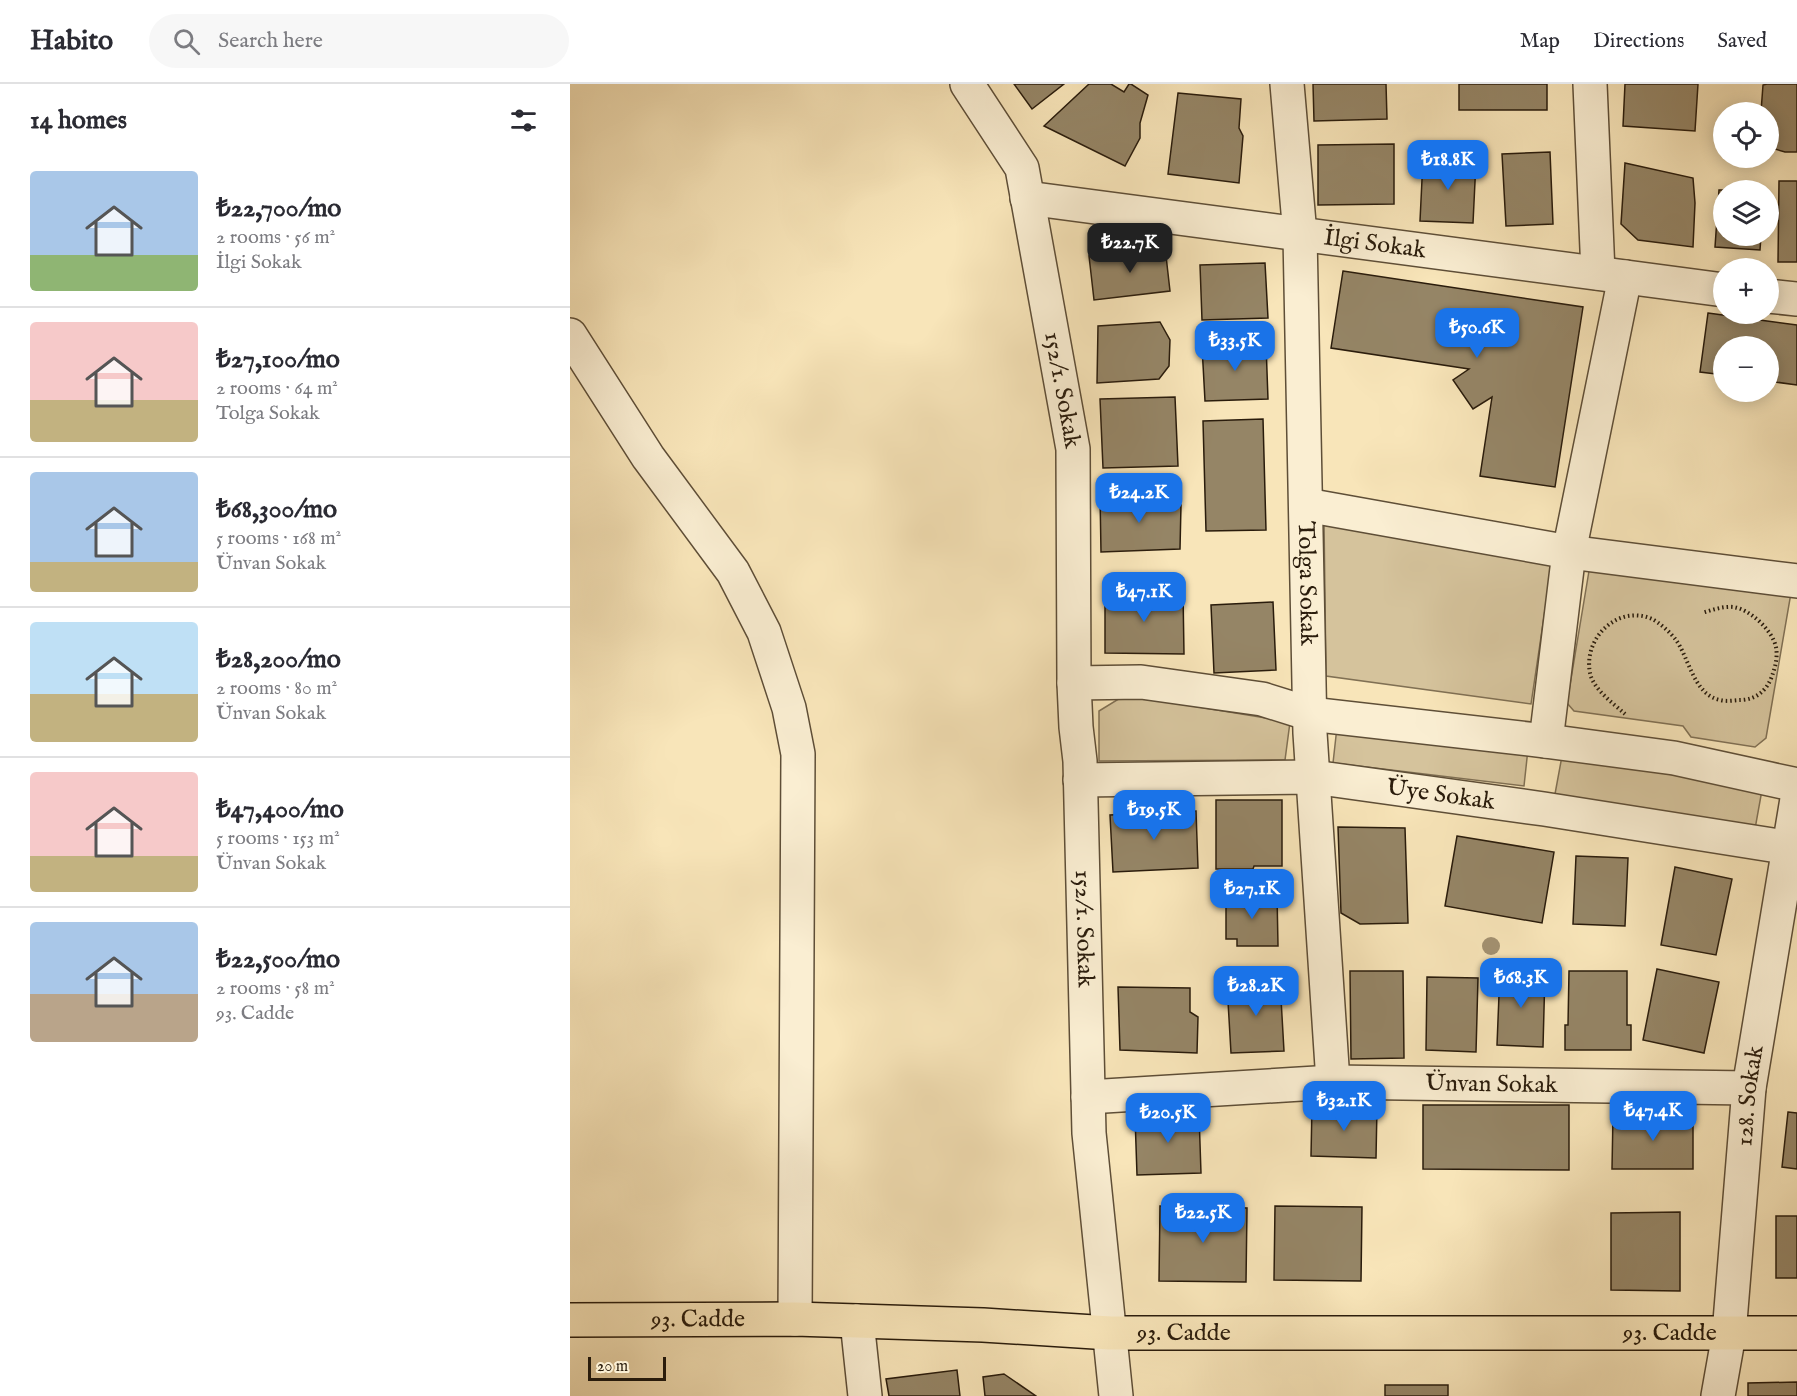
<!DOCTYPE html>
<html lang="en">
<head>
<meta charset="utf-8">
<style>
  body { margin:0; font-family:"IM FELL English",serif; background:#f7f7f7; color:#2b2b33; height:100vh; display:flex; flex-direction:column; font-size:22px; white-space:nowrap }
  * { box-sizing:border-box; margin:0 }
  p { font-size:20px; color:#7c7c81 }
  .icon { flex:none; width:33px; height:33px; fill:none; stroke:currentColor; stroke-width:2; stroke-linecap:round; stroke-linejoin:round }
  .map { position:relative; flex:1; overflow:hidden }
  .drawer { display:flex; flex-direction:column; background:#fff; width:570px }
  .drawer>* { flex:none }
  .controls { position:absolute; left:1143px; top:18px; display:grid; gap:12px }
  .controls a { display:grid; place-items:center; width:66px; height:66px; border-radius:50%; background:#fff; box-shadow:0 3px 15px #0003; font-size:30px }
  .scale { position:absolute; left:18px; bottom:15px; width:78px; box-sizing:border-box; padding-left:6px; border:3px solid #2a1c0c; border-top:0; font-size:16px; line-height:21px; white-space:nowrap; color:#2a1c0c; -webkit-text-stroke:4px #faeed2; paint-order:stroke }
  .price { position:absolute; translate:-50% -51px; padding:0 14px; border-radius:12px; background:#1a73e8; color:#fff; font-size:20px; line-height:39px; filter:drop-shadow(0 2px 3px #0008) }
  .price::after { content:''; position:absolute; left:50%; top:36px; width:18px; height:14px; margin-left:-9px; background:inherit; clip-path:polygon(0 0,100% 0,50% 100%) }
  .price.current { background:#222; color:#fff }
  ul { padding:0; list-style:none }
  li { display:flex; align-items:center; gap:18px; height:150px; padding:0 30px }
  li+li { border-top:2px solid #e1e1e2 }
  li span { display:grid; place-items:center; flex:none; width:168px; height:120px; border-radius:6px; color:#555 }
  li>.icon { margin-inline-start:auto }
  span .icon { width:72px; height:72px; fill:#fffc; stroke-width:1 }
  li b { font-size:26px }
  h2 { display:flex; justify-content:space-between; align-items:center; height:72px; padding:0 30px; font-size:26px }
  header { display:flex; align-items:center; gap:36px; box-sizing:border-box; height:84px; padding:0 30px; background:#fff; border-bottom:2px solid #e1e1e2 }
  header strong { font-size:28px }
  nav { display:flex; gap:33px; margin-inline-start:auto; font-size:21px }
  .search { width:420px; height:54px; background:#f7f7f7; display:flex; align-items:center; gap:15px; box-sizing:border-box; padding:0 21px; border-radius:33px; color:#7c7c81; font-size:22px }
  main { display:flex; flex:1; min-height:0 }
  .map>svg:first-child { display:block }
</style>
</head>
<body>
<header>
<strong>Habito</strong>
<div class="search"><svg class="icon" aria-label="search" viewBox="0 0 24 24"><circle cx="10" cy="10" r="6"/><path d="M15 15l6 6"/></svg>Search here</div>
<nav><a>Map</a><a>Directions</a><a>Saved</a></nav>
</header>
<main>
<section class="drawer">
<h2>14 homes<svg class="icon" aria-label="filters" viewBox="0 0 24 24"><path d="M4 7h16M4 17h16"/><circle cx="9" cy="7" r="2"/><circle cx="15" cy="17" r="2"/></svg></h2>
<ul>
<li><span style="background:linear-gradient(#a9c7e8 70%,#8fb573 0)"><svg class="icon" aria-label="home" viewBox="0 0 24 24"><path d="M3 11l9-7 9 7M6 9v11h12V9"/></svg></span><div><b>₺22,700/mo</b><p>2 rooms · 56 m²</p><p>İlgi Sokak</p></div></li>
<li><span style="background:linear-gradient(#f6c9c9 65%,#c2b280 0)"><svg class="icon" aria-label="home" viewBox="0 0 24 24"><path d="M3 11l9-7 9 7M6 9v11h12V9"/></svg></span><div><b>₺27,100/mo</b><p>2 rooms · 64 m²</p><p>Tolga Sokak</p></div></li>
<li><span style="background:linear-gradient(#a9c7e8 75%,#c2b280 0)"><svg class="icon" aria-label="home" viewBox="0 0 24 24"><path d="M3 11l9-7 9 7M6 9v11h12V9"/></svg></span><div><b>₺68,300/mo</b><p>5 rooms · 168 m²</p><p>Ünvan Sokak</p></div></li>
<li><span style="background:linear-gradient(#bfe0f5 60%,#c2b280 0)"><svg class="icon" aria-label="home" viewBox="0 0 24 24"><path d="M3 11l9-7 9 7M6 9v11h12V9"/></svg></span><div><b>₺28,200/mo</b><p>2 rooms · 80 m²</p><p>Ünvan Sokak</p></div></li>
<li><span style="background:linear-gradient(#f6c9c9 70%,#c2b280 0)"><svg class="icon" aria-label="home" viewBox="0 0 24 24"><path d="M3 11l9-7 9 7M6 9v11h12V9"/></svg></span><div><b>₺47,400/mo</b><p>5 rooms · 153 m²</p><p>Ünvan Sokak</p></div></li>
<li><span style="background:linear-gradient(#a9c7e8 60%,#b9a48a 0)"><svg class="icon" aria-label="home" viewBox="0 0 24 24"><path d="M3 11l9-7 9 7M6 9v11h12V9"/></svg></span><div><b>₺22,500/mo</b><p>2 rooms · 58 m²</p><p>93. Cadde</p></div></li>
</ul>
</section>
<div class="map">
<svg width="1227" height="1312" viewBox="0 0 1227 1312">
  <rect width="100%" height="100%" fill="#f8e5b9"/>
  <filter id="stains"><feTurbulence type="fractalNoise" baseFrequency=".00333" numOctaves="4"/><feColorMatrix values="0 0 0 0 .2 0 0 0 0 .09 0 0 0 0 .02 0 0 0 .5 -.17"/></filter>
  <radialGradient id="worn" r=".72"><stop offset=".6" stop-color="#630" stop-opacity="0"/><stop offset="1" stop-color="#630" stop-opacity=".3"/></radialGradient>
  <g fill="#d5c39c" stroke="#807054" stroke-width="1.5">
    <polygon points="754,436 982,479 961,620 756,592"/>
    <polygon points="1020,481 1221,509 1196,654 1185,663 1121,653 1113,642 1004,627 997,619"/>
    <polygon points="555,611 720,638 715,676 529,677 529,627"/>
    <polygon points="767,643 958,665 954,702 763,679"/>
    <polygon points="992,672 1192,706 1185,745 985,710"/>
  </g>
  <g fill="#958566" stroke="#2a1c0c" stroke-width="1.5">
    <polygon points="444,0 494,0 462,25"/>
    <polygon points="519,0 541,0 554,8 559,0 561,0 578,11 570,39 570,54 555,82 474,42"/>
    <polygon points="743,0 816,0 817,35 744,37"/>
    <rect x="889" y="0" width="88" height="26"/>
    <polygon points="1055,0 1128,0 1125,47 1053,42"/>
    <polygon points="1197,0 1227,0 1227,68 1215,68 1198,63 1198,28 1191,28 1193,1"/>
    <polygon points="608,9 671,15 669,44 673,52 669,99 598,90"/>
    <polygon points="824,60 824,120 748,121 748,61"/>
    <polygon points="980,68 983,140 936,142 932,70"/>
    <polygon points="853,75 906,77 903,139 850,137"/>
    <polygon points="1055,79 1123,94 1125,119 1123,163 1068,156 1051,140"/>
    <polygon points="1209,97 1227,97 1227,178 1208,178"/>
    <polygon points="1149,106 1160,106 1154,106 1154,152 1191,152 1190,166 1145,163"/>
    <polygon points="595,163 600,207 524,216 519,172"/>
    <polygon points="695,179 698,234 632,236 630,181"/>
    <polygon points="773,187 1013,223 985,403 910,392 922,313 903,325 883,296 899,285 761,264"/>
    <polygon points="1138,229 1227,241 1227,301 1198,297 1198,262 1154,262 1154,291 1130,288"/>
    <polygon points="590,238 600,256 599,282 589,295 527,299 528,242"/>
    <polygon points="696,260 698,315 635,317 632,262"/>
    <polygon points="605,313 608,382 533,384 530,315"/>
    <polygon points="693,335 696,446 636,447 633,337"/>
    <polygon points="530,410 585,414 593,420 611,421 610,465 531,468"/>
    <polygon points="535,508 613,508 614,570 535,569"/>
    <polygon points="703,518 706,586 644,589 641,521"/>
    <polygon points="646,716 712,716 712,782 684,782 683,785 646,785"/>
    <polygon points="626,727 628,784 543,788 540,731"/>
    <polygon points="768,743 835,744 838,839 790,840 771,829"/>
    <polygon points="887,752 984,768 972,839 875,822"/>
    <polygon points="1006,772 1058,774 1055,842 1003,840"/>
    <polygon points="1105,783 1162,795 1146,871 1091,861"/>
    <polygon points="707,810 708,862 667,862 667,855 656,855 656,811"/>
    <polygon points="1087,885 1149,898 1134,969 1073,956"/>
    <polygon points="930,886 975,888 973,963 927,961"/>
    <polygon points="780,887 833,887 834,974 781,975"/>
    <polygon points="999,887 1057,887 1057,941 1061,941 1061,966 995,966 995,941 998,941"/>
    <polygon points="857,893 908,894 906,968 856,966"/>
    <polygon points="710,897 714,967 661,969 657,900"/>
    <polygon points="548,903 620,904 620,928 628,933 627,969 550,966"/>
    <polygon points="853,1021 999,1021 999,1086 853,1085"/>
    <polygon points="742,1022 807,1023 806,1074 741,1072"/>
    <polygon points="1218,1028 1227,1029 1227,1085 1212,1083"/>
    <polygon points="629,1030 631,1089 567,1091 565,1032"/>
    <polygon points="1043,1031 1123,1032 1123,1085 1042,1085"/>
    <polygon points="590,1122 677,1124 676,1198 589,1197"/>
    <polygon points="705,1122 792,1123 791,1197 704,1196"/>
    <polygon points="1110,1128 1110,1207 1041,1206 1041,1129"/>
    <rect x="1206" y="1132" width="21" height="62"/>
    <polygon points="387,1286 390,1312 319,1312 316,1295"/>
    <polygon points="434,1290 466,1312 415,1312 413,1293"/>
    <polygon points="1227,1298 1227,1312 1178,1312 1178,1299"/>
    <rect x="815" y="1301" width="63" height="11"/>
  </g>
  <g fill="none" stroke-linecap="round" stroke-linejoin="round">
    <defs>
      <g id="minor">
        <path id="s1" d="M397,0L452,84L503,365L504,599L506,643L510,677L519,1049L546,1312"/>
        <path id="s2" d="M717,0L730,151L740,649L763,998"/>
        <polyline points="1020,0 1028,189"/>
        <path id="s3" d="M457,114L1154,206"/>
        <polyline points="1198,212 1227,215"/>
        <polyline points="0,251 78,373 163,488 194,548 219,624 228,670 225,1235"/>
        <polyline points="736,421 999,468 1227,497"/>
        <polyline points="504,599 571,598 692,615 740,630 976,657 1104,674 1227,701"/>
        <polyline points="976,657 999,468 1055,193"/>
        <path id="s4" d="M510,696L743,693L974,725L1227,765"/>
        <path id="s5" d="M518,1013L763,998L1179,1004"/>
        <polyline points="287,1237 295,1312"/>
        <path id="s6" d="M1148,1312L1159,1250L1179,1004L1227,715"/>
      </g>
      <g id="major">
        <path id="s7" d="M0,1236L225,1235L413,1241L540,1249H1227"/>
      </g>
    </defs>
    <use href="#minor" stroke="#5e4e37" stroke-width="36"/>
    <use href="#major" stroke="#2a1c0c" stroke-width="36"/>
    <path stroke="#2a1c0c" stroke-width="4" stroke-dasharray="1.5 3" stroke-linecap="butt" d="M1055,630C1043,619 1023,605 1020,589C1013,554 1048,520 1082,535C1090,539 1100,548 1106,556C1119,574 1124,611 1150,616C1157,618 1165,616 1172,616C1187,615 1197,606 1202,592C1206,581 1209,568 1204,557C1198,543 1179,525 1163,523C1153,522 1142,526 1132,529"/>
    <use href="#minor" stroke="#faeed2" stroke-width="33"/>
    <use href="#major" stroke="#f8e5b9" stroke-width="33"/>
  </g>
  <circle fill="#a39272" cx="921" cy="862" r="9"/>
  <g text-anchor="middle" dominant-baseline="central" stroke-width="4.5" stroke-linejoin="round" paint-order="stroke">
    <g font-size="24" fill="#2a1c0c" stroke="#faeed2">
      <text stroke="none"><textPath href="#s3" startOffset="351">İlgi Sokak</textPath></text>
      <text stroke="none"><textPath href="#s1" startOffset="326">152/1. Sokak</textPath></text>
      <text stroke="none"><textPath href="#s2" startOffset="500">Tolga Sokak</textPath></text>
      <text stroke="none"><textPath href="#s4" startOffset="362">Üye Sokak</textPath></text>
      <text stroke="none"><textPath href="#s1" startOffset="866">152/1. Sokak</textPath></text>
      <text stroke="none"><textPath href="#s5" startOffset="404">Ünvan Sokak</textPath></text>
      <text stroke="none"><textPath href="#s6" startOffset="302">128. Sokak</textPath></text>
      <text stroke="none"><textPath href="#s7" startOffset="128">93. Cadde</textPath></text>
      <text stroke="none"><textPath href="#s7" startOffset="614">93. Cadde</textPath></text>
      <text stroke="none"><textPath href="#s7" startOffset="1100">93. Cadde</textPath></text>
    </g>
  </g>
  <rect width="100%" height="100%" filter="url(#stains)"/>
  <rect width="100%" height="100%" fill="url(#worn)"/>
</svg>
<div class="controls">
<a><svg class="icon" aria-label="locate" viewBox="0 0 24 24"><circle cx="12" cy="12" r="6"/><path d="M12 2v4M12 18v4M2 12h4M18 12h4"/></svg></a>
<a><svg class="icon" aria-label="layers" viewBox="0 0 24 24"><path d="M12 4l9 5-9 5-9-5zM3 14l9 5 9-5"/></svg></a>
<a>+</a>
<a>−</a>
</div>
<div class="scale">20 m</div>
<b class="price" style="left:878px;top:107px">₺18.8K</b>
<b class="price current" style="left:560px;top:190px">₺22.7K</b>
<b class="price" style="left:907px;top:275px">₺50.6K</b>
<b class="price" style="left:665px;top:288px">₺33.5K</b>
<b class="price" style="left:569px;top:440px">₺24.2K</b>
<b class="price" style="left:574px;top:539px">₺47.1K</b>
<b class="price" style="left:584px;top:757px">₺19.5K</b>
<b class="price" style="left:682px;top:836px">₺27.1K</b>
<b class="price" style="left:951px;top:925px">₺68.3K</b>
<b class="price" style="left:686px;top:933px">₺28.2K</b>
<b class="price" style="left:774px;top:1048px">₺32.1K</b>
<b class="price" style="left:1083px;top:1058px">₺47.4K</b>
<b class="price" style="left:598px;top:1060px">₺20.5K</b>
<b class="price" style="left:633px;top:1160px">₺22.5K</b>
</div>
</main>
</body>
</html>
